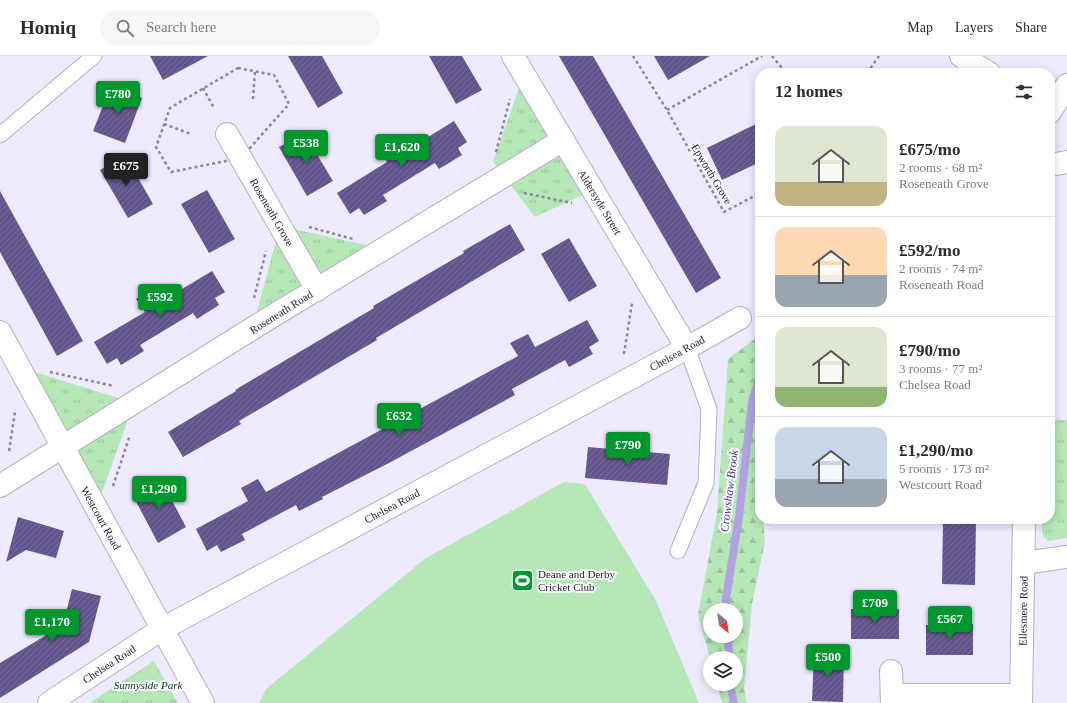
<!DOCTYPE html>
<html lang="en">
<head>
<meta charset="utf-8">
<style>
  body { margin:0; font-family:"Times New Roman",serif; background:#f7f7f7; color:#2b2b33; height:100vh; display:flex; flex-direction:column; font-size:15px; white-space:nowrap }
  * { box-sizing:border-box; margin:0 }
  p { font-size:13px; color:#7c7c81 }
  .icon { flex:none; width:22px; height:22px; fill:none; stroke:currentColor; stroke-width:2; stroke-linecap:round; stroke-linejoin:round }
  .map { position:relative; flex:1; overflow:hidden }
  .panel { position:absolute; left:755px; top:12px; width:300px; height:456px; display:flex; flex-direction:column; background:#fff; border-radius:16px; box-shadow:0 2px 10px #0003 }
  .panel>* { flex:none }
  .needle { width:26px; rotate:151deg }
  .fabs { position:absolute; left:703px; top:547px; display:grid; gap:8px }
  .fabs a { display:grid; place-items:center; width:40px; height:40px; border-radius:50%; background:#fff; box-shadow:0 2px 10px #0003; font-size:20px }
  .price { position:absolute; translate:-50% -34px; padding:0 9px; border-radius:4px; background:#00972f; color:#fff; font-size:13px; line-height:26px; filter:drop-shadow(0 1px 2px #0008) }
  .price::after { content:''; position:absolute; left:50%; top:24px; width:12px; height:9px; margin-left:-6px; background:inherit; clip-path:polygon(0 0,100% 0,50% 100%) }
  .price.on { background:#222; color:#fff }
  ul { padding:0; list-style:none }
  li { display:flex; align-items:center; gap:12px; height:100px; padding:0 20px }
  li+li { border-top:1px solid #e1e1e2 }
  li span { display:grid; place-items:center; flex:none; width:112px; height:80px; border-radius:12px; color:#555 }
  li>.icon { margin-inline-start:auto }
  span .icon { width:48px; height:48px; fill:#fffc; stroke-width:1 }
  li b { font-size:17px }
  h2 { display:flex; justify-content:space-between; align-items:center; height:48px; padding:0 20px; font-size:17px }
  header { display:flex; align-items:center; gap:24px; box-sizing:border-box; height:56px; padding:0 20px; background:#fff; border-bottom:1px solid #e1e1e2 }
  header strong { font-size:19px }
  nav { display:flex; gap:22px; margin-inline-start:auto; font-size:14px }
  .search { width:280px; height:36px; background:#f7f7f7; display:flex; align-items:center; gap:10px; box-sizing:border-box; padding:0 14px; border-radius:22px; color:#7c7c81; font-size:15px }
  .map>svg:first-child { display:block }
</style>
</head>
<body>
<header>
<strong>Homiq</strong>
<div class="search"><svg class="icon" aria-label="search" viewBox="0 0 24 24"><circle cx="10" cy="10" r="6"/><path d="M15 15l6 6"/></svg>Search here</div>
<nav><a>Map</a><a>Layers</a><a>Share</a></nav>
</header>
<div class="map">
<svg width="1067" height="647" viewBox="0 0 1067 647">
  <defs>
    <pattern id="grass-tufts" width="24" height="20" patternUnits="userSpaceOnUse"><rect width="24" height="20" fill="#b5e7b7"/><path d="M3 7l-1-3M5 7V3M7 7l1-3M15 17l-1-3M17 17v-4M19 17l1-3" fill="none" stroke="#9bc69d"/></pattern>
    <pattern id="forest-firs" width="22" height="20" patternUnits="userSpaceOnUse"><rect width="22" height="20" fill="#b5e7b7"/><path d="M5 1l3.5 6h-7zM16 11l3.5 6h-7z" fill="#9bc69d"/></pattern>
    <pattern id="building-hatch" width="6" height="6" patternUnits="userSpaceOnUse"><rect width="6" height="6" fill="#63548d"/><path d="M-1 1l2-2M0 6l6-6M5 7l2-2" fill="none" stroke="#796e99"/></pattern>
  </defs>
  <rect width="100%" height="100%" fill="#eeeaff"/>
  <g fill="url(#grass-tufts)">
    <polygon points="524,18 593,134 535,161 493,106"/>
    <polygon points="280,170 384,193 252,274"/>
    <polygon points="25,313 134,347 96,453"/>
    <path d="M1050,364H1067V482L1048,485C1040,479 1042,471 1042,463H1050Z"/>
    <polygon points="154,605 178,647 89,647"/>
  </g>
  <path fill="url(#forest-firs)" fill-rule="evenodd" d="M760,279V463H763L765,486L752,548L744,632L747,647H722L717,628H736V602H710L698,559L717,457L728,303ZM710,554H736V580H710Z"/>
  <polygon fill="#b5e7b7" points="564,426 585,428 656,545 699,647 259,647 266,633 426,502"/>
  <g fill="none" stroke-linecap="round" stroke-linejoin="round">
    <g stroke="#b1a2e1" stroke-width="8">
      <polyline points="726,554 726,542 739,461 752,346 760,320"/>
      <polyline points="728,580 729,602"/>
      <polyline points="730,628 734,647"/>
    </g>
  </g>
  <g fill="url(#building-hatch)">
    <polygon points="150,0 208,0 163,24"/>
    <polygon points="288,0 322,0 343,37 318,52"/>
    <polygon points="429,0 462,0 482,34 456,48"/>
    <polygon points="559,0 593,0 721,222 696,237"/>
    <polygon points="654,0 710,0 668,24"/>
    <polygon points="111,30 142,42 125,87 93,75"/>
    <polygon points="454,65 467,86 458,92 462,99 439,113 435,107 383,139 387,145 364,159 359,152 350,158 337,137 387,106 379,93 396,83 404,96"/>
    <polygon points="760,66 760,106 722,124 707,92"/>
    <polygon points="304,77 333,125 307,140 279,91"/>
    <polygon points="125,99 153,148 128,162 100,114"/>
    <polygon points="207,134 235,183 209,197 181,148"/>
    <polygon points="0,135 83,285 57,300 0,196"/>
    <polygon points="510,168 525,194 376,282 377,284 239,365 241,368 183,401 168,376 236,335 235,334 374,252 373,250 464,197 463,195"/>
    <polygon points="569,182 597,230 569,246 541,198"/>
    <polygon points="212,215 225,236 215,242 219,249 197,263 193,257 140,289 144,295 121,309 117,302 107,308 94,286 145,256 136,243 154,232 162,245"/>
    <polygon points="587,264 599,285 589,291 593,298 569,311 565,304 512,333 515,339 387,408 322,441 323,443 299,455 296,449 242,478 245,484 221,496 217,489 207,495 196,473 248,445 241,432 258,423 266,436 518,300 510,287 528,278 535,291"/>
    <polygon points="588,391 670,398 667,429 585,422"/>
    <polygon points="160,422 186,471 158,487 132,438"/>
    <polygon points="18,461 64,475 56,502 26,494 6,506"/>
    <polygon points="943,463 976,463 975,529 942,528"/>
    <polygon points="72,533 101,540 89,586 0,642 0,607 63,569"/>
    <rect x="851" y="553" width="48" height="30"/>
    <polygon points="973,568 973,599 926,599 926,569"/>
    <polygon points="814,598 844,598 843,646 812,645"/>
  </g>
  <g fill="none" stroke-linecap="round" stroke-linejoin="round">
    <defs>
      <g id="lane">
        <polyline points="0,79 94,0"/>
        <polyline points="678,495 706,427 709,353 687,292"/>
      </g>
      <g id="street">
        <polyline points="513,0 687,292"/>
        <polyline points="961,0 989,17"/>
        <polyline points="1050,56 1067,29"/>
        <polyline points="227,78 317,234"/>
        <polyline points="1050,109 1067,106"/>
        <polyline points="0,276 203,647"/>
        <polyline points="0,430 258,269 563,84"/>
        <polyline points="1024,507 1067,501"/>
        <polyline points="891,615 892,647"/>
        <polyline points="892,639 1021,639"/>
        <polyline points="49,647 162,573 687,292 740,262"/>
        <polyline points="1021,647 1024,463"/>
      </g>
    </defs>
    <use href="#lane" stroke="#b4afc8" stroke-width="17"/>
    <use href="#street" stroke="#b4afc8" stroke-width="24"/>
    <g stroke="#8a8796" stroke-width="2.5" stroke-dasharray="3 3" stroke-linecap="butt">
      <polyline points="633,0 667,54 724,156 760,137"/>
      <polyline points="772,0 786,17"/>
      <polygon points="238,12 274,19 289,48 241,102 171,116 156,91 170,52"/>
      <polyline points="867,17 879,0"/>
      <polyline points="203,32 214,52"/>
      <polyline points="253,43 255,15"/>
      <polyline points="667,54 762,0"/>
      <polyline points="164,68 191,78"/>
      <polyline points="496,96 510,43"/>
      <polyline points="524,137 572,147"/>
      <polyline points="309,171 353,183"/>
      <polyline points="254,242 266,195"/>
      <polyline points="624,298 632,247"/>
      <polyline points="50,316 114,330"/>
      <polyline points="9,395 15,356"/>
      <polyline points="113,430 130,379"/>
    </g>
    <use href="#lane" stroke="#fff" stroke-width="15"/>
    <use href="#street" stroke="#fff" stroke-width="22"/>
  </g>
  <defs>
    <symbol id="stadium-square" viewBox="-11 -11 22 22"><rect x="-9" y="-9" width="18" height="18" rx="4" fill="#00972f" stroke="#fbfaff"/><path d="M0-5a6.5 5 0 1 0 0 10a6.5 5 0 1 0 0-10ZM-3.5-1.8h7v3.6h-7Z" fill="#fff"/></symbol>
  </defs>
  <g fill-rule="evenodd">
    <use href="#stadium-square" x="510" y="512" width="25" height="25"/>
  </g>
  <g text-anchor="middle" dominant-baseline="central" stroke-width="4" stroke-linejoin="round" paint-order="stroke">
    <g font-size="11" fill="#211f28" stroke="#fbfaff">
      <text transform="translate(712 118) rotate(59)">Epworth Grove</text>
      <text transform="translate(600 146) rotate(59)">Aldersyde Street</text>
      <text transform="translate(272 156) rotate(60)">Roseneath Grove</text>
      <text transform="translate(281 256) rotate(-32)">Roseneath Road</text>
      <text transform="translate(677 297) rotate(-29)">Chelsea Road</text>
      <text transform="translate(392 450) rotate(-28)">Chelsea Road</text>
      <text transform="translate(101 462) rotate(61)">Westcourt Road</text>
      <text transform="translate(1023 555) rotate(-89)">Ellesmere Road</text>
      <text transform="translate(109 608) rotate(-33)">Chelsea Road</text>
    </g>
    <g font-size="11" fill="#211f28" stroke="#fbfaff" text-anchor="start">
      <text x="538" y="518">Deane and Derby<tspan x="538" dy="13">Cricket Club</tspan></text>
    </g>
    <g font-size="11" font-style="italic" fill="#054212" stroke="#fbfaff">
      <text x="148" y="629">Sunnyside Park</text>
    </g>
    <g font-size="12" font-style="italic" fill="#4d3580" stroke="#fbfaff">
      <text transform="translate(729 435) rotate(-83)">Crowshaw Brook</text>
    </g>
  </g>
</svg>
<div class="fabs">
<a><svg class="needle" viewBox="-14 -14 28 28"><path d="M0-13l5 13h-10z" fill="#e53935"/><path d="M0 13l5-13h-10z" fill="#7c7c81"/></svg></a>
<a><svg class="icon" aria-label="layers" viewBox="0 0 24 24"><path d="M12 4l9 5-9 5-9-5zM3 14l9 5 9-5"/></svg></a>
</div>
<b class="price" style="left:118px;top:59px">£780</b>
<b class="price" style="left:306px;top:108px">£538</b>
<b class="price" style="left:402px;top:112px">£1,620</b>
<b class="price on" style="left:126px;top:131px">£675</b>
<b class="price" style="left:160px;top:262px">£592</b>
<b class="price" style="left:399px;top:381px">£632</b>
<b class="price" style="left:628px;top:410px">£790</b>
<b class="price" style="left:159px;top:454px">£1,290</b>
<b class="price" style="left:875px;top:568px">£709</b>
<b class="price" style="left:950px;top:584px">£567</b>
<b class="price" style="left:52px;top:587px">£1,170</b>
<b class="price" style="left:828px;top:622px">£500</b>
<section class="panel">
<h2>12 homes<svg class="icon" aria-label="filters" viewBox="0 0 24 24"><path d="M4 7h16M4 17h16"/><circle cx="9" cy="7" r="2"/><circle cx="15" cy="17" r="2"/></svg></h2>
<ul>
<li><span style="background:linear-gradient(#dfe7d0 70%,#c2b280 0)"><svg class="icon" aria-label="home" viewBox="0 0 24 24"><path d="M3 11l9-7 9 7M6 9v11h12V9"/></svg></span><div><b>£675/mo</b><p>2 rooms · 68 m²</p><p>Roseneath Grove</p></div></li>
<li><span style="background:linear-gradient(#ffd9b3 60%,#9aa5b1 0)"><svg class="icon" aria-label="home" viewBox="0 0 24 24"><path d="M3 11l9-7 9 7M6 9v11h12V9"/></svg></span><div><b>£592/mo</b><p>2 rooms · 74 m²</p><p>Roseneath Road</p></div></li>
<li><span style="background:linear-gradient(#dfe7d0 75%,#8fb573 0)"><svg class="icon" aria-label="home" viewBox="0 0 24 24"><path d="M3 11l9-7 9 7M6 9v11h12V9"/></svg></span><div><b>£790/mo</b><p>3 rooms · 77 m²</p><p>Chelsea Road</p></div></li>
<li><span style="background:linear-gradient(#c9d6e8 65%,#9aa5b1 0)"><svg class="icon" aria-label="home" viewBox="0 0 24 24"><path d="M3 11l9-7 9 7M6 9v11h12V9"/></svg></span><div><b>£1,290/mo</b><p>5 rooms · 173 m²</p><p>Westcourt Road</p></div></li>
</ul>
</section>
</div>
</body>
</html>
